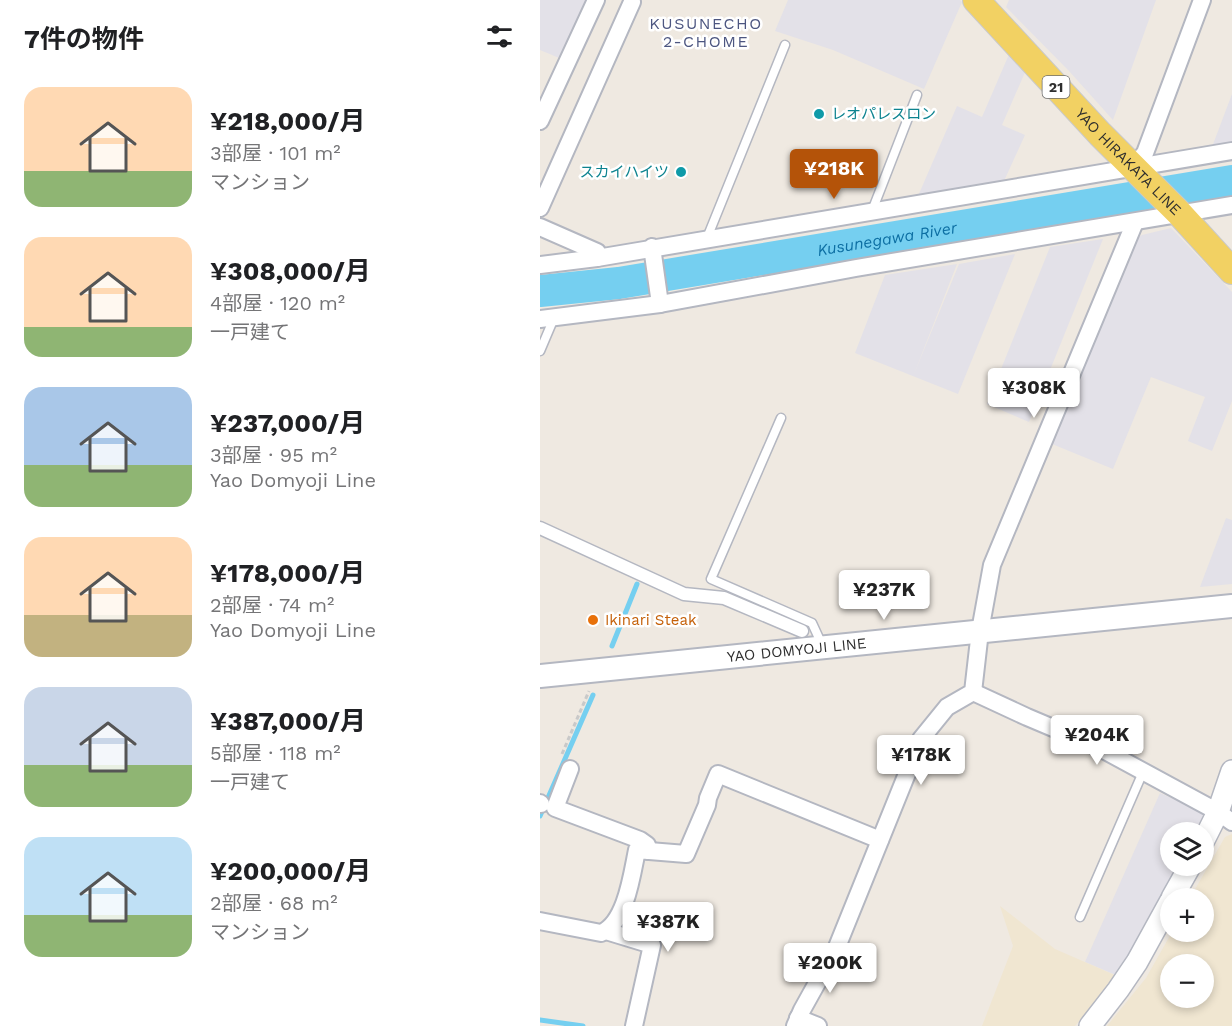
<!DOCTYPE html>
<html lang="ja">
<head>
<meta charset="utf-8">
<style>
  body { margin:0; font-family:"Work Sans","Noto Sans JP",sans-serif; background:#f6f6f6; color:#202124; height:100vh; display:flex; flex-direction:column; font-size:22px; white-space:nowrap }
  * { box-sizing:border-box; margin:0 }
  p { font-size:20px; color:#757577 }
  .icon { flex:none; width:33px; height:33px; fill:none; stroke:currentColor; stroke-width:2; stroke-linecap:round; stroke-linejoin:round }
  .map { position:relative; flex:1; overflow:hidden }
  .details { display:flex; flex-direction:column; background:#fff; width:540px }
  .details>* { flex:none }
  .fabs { position:absolute; left:620px; top:822px; display:grid; gap:12px }
  .fabs a { display:grid; place-items:center; width:54px; height:54px; border-radius:50%; background:#fff; box-shadow:0 3px 9px #0003; font-size:30px }
  .price { position:absolute; translate:-50% -51px; padding:0 14px; border-radius:6px; background:#fff; color:#222; font-size:20px; line-height:39px; filter:drop-shadow(0 2px 3px #0008) }
  .price::after { content:''; position:absolute; left:50%; top:36px; width:18px; height:14px; margin-left:-9px; background:inherit; clip-path:polygon(0 0,100% 0,50% 100%) }
  .price.current { background:#b45309; color:#fff }
  ul { padding:0; list-style:none }
  li { display:flex; align-items:center; gap:18px; height:150px; padding:0 24px }
  li span { display:grid; place-items:center; flex:none; width:168px; height:120px; border-radius:18px; color:#555 }
  li>.icon { margin-inline-start:auto }
  span .icon { width:72px; height:72px; fill:#fffc; stroke-width:1 }
  li b { font-size:26px }
  h2 { display:flex; justify-content:space-between; align-items:center; height:72px; padding:0 24px; font-size:26px }
  main { display:flex; flex:1; min-height:0 }
  .map>svg:first-child { display:block }
</style>
</head>
<body>
<main>
<section class="details">
<h2>7件の物件<svg class="icon" aria-label="filters" viewBox="0 0 24 24"><path d="M4 7h16M4 17h16"/><circle cx="9" cy="7" r="2"/><circle cx="15" cy="17" r="2"/></svg></h2>
<ul>
<li><span style="background:linear-gradient(#ffd9b3 70%,#8fb573 0)"><svg class="icon" aria-label="home" viewBox="0 0 24 24"><path d="M3 11l9-7 9 7M6 9v11h12V9"/></svg></span><div><b>¥218,000/月</b><p>3部屋 · 101 m²</p><p>マンション</p></div></li>
<li><span style="background:linear-gradient(#ffd9b3 75%,#8fb573 0)"><svg class="icon" aria-label="home" viewBox="0 0 24 24"><path d="M3 11l9-7 9 7M6 9v11h12V9"/></svg></span><div><b>¥308,000/月</b><p>4部屋 · 120 m²</p><p>一戸建て</p></div></li>
<li><span style="background:linear-gradient(#a9c7e8 65%,#8fb573 0)"><svg class="icon" aria-label="home" viewBox="0 0 24 24"><path d="M3 11l9-7 9 7M6 9v11h12V9"/></svg></span><div><b>¥237,000/月</b><p>3部屋 · 95 m²</p><p>Yao Domyoji Line</p></div></li>
<li><span style="background:linear-gradient(#ffd9b3 65%,#c2b280 0)"><svg class="icon" aria-label="home" viewBox="0 0 24 24"><path d="M3 11l9-7 9 7M6 9v11h12V9"/></svg></span><div><b>¥178,000/月</b><p>2部屋 · 74 m²</p><p>Yao Domyoji Line</p></div></li>
<li><span style="background:linear-gradient(#c9d6e8 65%,#8fb573 0)"><svg class="icon" aria-label="home" viewBox="0 0 24 24"><path d="M3 11l9-7 9 7M6 9v11h12V9"/></svg></span><div><b>¥387,000/月</b><p>5部屋 · 118 m²</p><p>一戸建て</p></div></li>
<li><span style="background:linear-gradient(#bfe0f5 65%,#8fb573 0)"><svg class="icon" aria-label="home" viewBox="0 0 24 24"><path d="M3 11l9-7 9 7M6 9v11h12V9"/></svg></span><div><b>¥200,000/月</b><p>2部屋 · 68 m²</p><p>マンション</p></div></li>
</ul>
</section>
<div class="map">
<svg width="692" height="1026" viewBox="0 0 692 1026">
  <rect width="100%" height="100%" fill="#efe9e1"/>
  <g fill="#e3e1e8">
    <polygon points="0,0 52,0 24,60 0,50"/>
    <polygon points="248,0 420,0 422,2 384,89 293,50 235,31"/>
    <polygon points="469,0 616,0 573,120 529,71 466,7"/>
    <polygon points="470,52 486,70 462,125 485,135 464,181 378,196 417,106 442,117"/>
    <polygon points="692,94 692,143 672,147"/>
    <polygon points="631,228 692,292 692,401 672,451 648,441 665,397 611,377 573,469 512,444 592,242 602,235"/>
    <polygon points="563,239 489,422 447,404 510,247"/>
    <polygon points="475,254 418,394 315,353 345,275 417,264 374,374 419,264"/>
    <polygon points="686,518 692,520 692,584 660,587"/>
    <polygon points="620,793 669,814 659,832 630,832 630,866 640,866 578,976 545,962"/>
  </g>
  <g fill="#f0e6d1" fill-rule="evenodd">
    <path d="M692,834V1026H567L606,978L632,932H663V898H650L685,837ZM630,964H663V998H630Z"/>
    <polygon points="460,906 515,949 577,976 535,1026 442,1026 473,946"/>
  </g>
  <g fill="none" stroke-linecap="round" stroke-linejoin="round">
    <g stroke="#75cff0" stroke-width="5">
      <polyline points="72,646 97,584"/>
      <polyline points="0,816 53,695"/>
      <polyline points="0,1020 43,1026"/>
    </g>
    <path stroke="#75cff0" stroke-width="32" id="s1" d="M0,291L79,283L692,181"/>
    <defs>
      <g id="service">
        <polyline points="332,211 377,95"/>
        <polyline points="167,238 245,45"/>
        <polyline points="0,351 14,318"/>
        <polyline points="241,418 171,579 272,623 283,647"/>
        <polyline points="540,917 603,772"/>
      </g>
      <polyline id="pedestrian" points="0,528 144,594 184,598 262,631"/>
      <g id="minor">
        <polyline points="0,121 56,0"/>
        <polyline points="592,168 605,153 662,0"/>
        <polyline points="0,208 92,2"/>
        <polyline points="0,227 57,252 57,258"/>
        <polyline points="112,247 120,304"/>
        <polyline points="0,265 57,258 692,151"/>
        <polyline points="0,319 120,304 316,268 692,205"/>
        <polyline points="433,692 487,717 558,747 678,812 692,822"/>
        <polyline points="30,769 15,808 100,840 107,845 109,851"/>
        <polyline points="0,803 1,804"/>
        <path d="M0,921L61,933C86,923 92,874 97,850L146,854L167,805L168,798L178,774L340,840"/>
        <polyline points="66,931 112,945 94,1026"/>
        <polyline points="258,1018 278,1026"/>
        <polyline points="255,1026 262,1010 297,947 381,739 407,707 433,692 440,631 452,565 595,222"/>
      </g>
      <g id="tertiary">
        <polyline points="663,842 678,812 692,771"/>
        <polyline points="632,898 650,866"/>
        <polyline points="550,1026 578,990 597,962 630,902"/>
      </g>
      <g id="secondary">
        <path id="s2" d="M0,676L692,606"/>
      </g>
      <g id="primary">
        <path id="s3" d="M436,0L560,134L640,214L692,271"/>
      </g>
    </defs>
    <use href="#service" stroke="#b4b7c1" stroke-width="11"/>
    <use href="#pedestrian" stroke="#b4b7c1" stroke-width="15"/>
    <use href="#minor" stroke="#b4b7c1" stroke-width="20"/>
    <use href="#tertiary" stroke="#b4b7c1" stroke-width="24"/>
    <use href="#secondary" stroke="#b4b7c1" stroke-width="26"/>
    <use href="#primary" stroke="#c9c9c9" stroke-width="28"/>
    <polyline stroke="#c9c9c9" stroke-width="3" stroke-dasharray="4.5 3" stroke-linecap="butt" points="22,754 49,691"/>
    <use href="#service" stroke="#fff" stroke-width="8"/>
    <use href="#pedestrian" stroke="#fff" stroke-width="12"/>
    <use href="#minor" stroke="#fff" stroke-width="16"/>
    <use href="#tertiary" stroke="#fff" stroke-width="21"/>
    <use href="#secondary" stroke="#fff" stroke-width="22"/>
    <use href="#primary" stroke="#f2d163" stroke-width="26"/>
  </g>
  <g fill="#0f9aa8" stroke="#fff" stroke-width="2">
    <circle cx="279" cy="114" r="6"/>
    <circle cx="141" cy="172" r="6"/>
  </g>
  <circle fill="#e8710a" stroke="#fff" stroke-width="2" cx="53" cy="620" r="6"/>
  <g text-anchor="middle" dominant-baseline="central" stroke-width="5" stroke-linejoin="round" paint-order="stroke">
    <rect fill="#fff" stroke="#6d6d6d" stroke-width="1.5" x="502.5" y="76" width="27" height="22" rx="4.5"/>
    <g font-size="14" font-weight="bold" fill="#2e2e2e">
      <text x="516" y="87">21</text>
    </g>
    <g font-size="15" fill="#0d838f" stroke="#fff" text-anchor="start">
      <text x="291" y="114">レオパレスロン</text>
      <text x="129" y="172" text-anchor="end">スカイハイツ</text>
    </g>
    <g font-size="15" fill="#2e2e2e" stroke="#fff">
      <text stroke="none"><textPath href="#s3" startOffset="222">YAO HIRAKATA LINE</textPath></text>
      <text stroke="none"><textPath href="#s2" startOffset="258">YAO DOMYOJI LINE</textPath></text>
    </g>
    <g font-size="15" fill="#c56008" stroke="#fff" text-anchor="start">
      <text x="65" y="620">Ikinari Steak</text>
    </g>
    <g font-size="16" letter-spacing="1.5" fill="#4d5680" stroke="#fff">
      <text x="166" y="23">KUSUNECHO<tspan x="166" dy="18">2-CHOME</tspan></text>
    </g>
    <g font-size="16" font-style="italic" fill="#0d6fa3" stroke="#fff">
      <text stroke="none"><textPath href="#s1" startOffset="351">Kusunegawa River</textPath></text>
    </g>
  </g>
</svg>
<div class="fabs">
<a><svg class="icon" aria-label="layers" viewBox="0 0 24 24"><path d="M12 4l9 5-9 5-9-5zM3 14l9 5 9-5"/></svg></a>
<a>+</a>
<a>−</a>
</div>
<b class="price current" style="left:294px;top:200px">¥218K</b>
<b class="price" style="left:494px;top:419px">¥308K</b>
<b class="price" style="left:344px;top:621px">¥237K</b>
<b class="price" style="left:557px;top:766px">¥204K</b>
<b class="price" style="left:381px;top:786px">¥178K</b>
<b class="price" style="left:128px;top:953px">¥387K</b>
<b class="price" style="left:290px;top:994px">¥200K</b>
</div>
</main>
</body>
</html>
